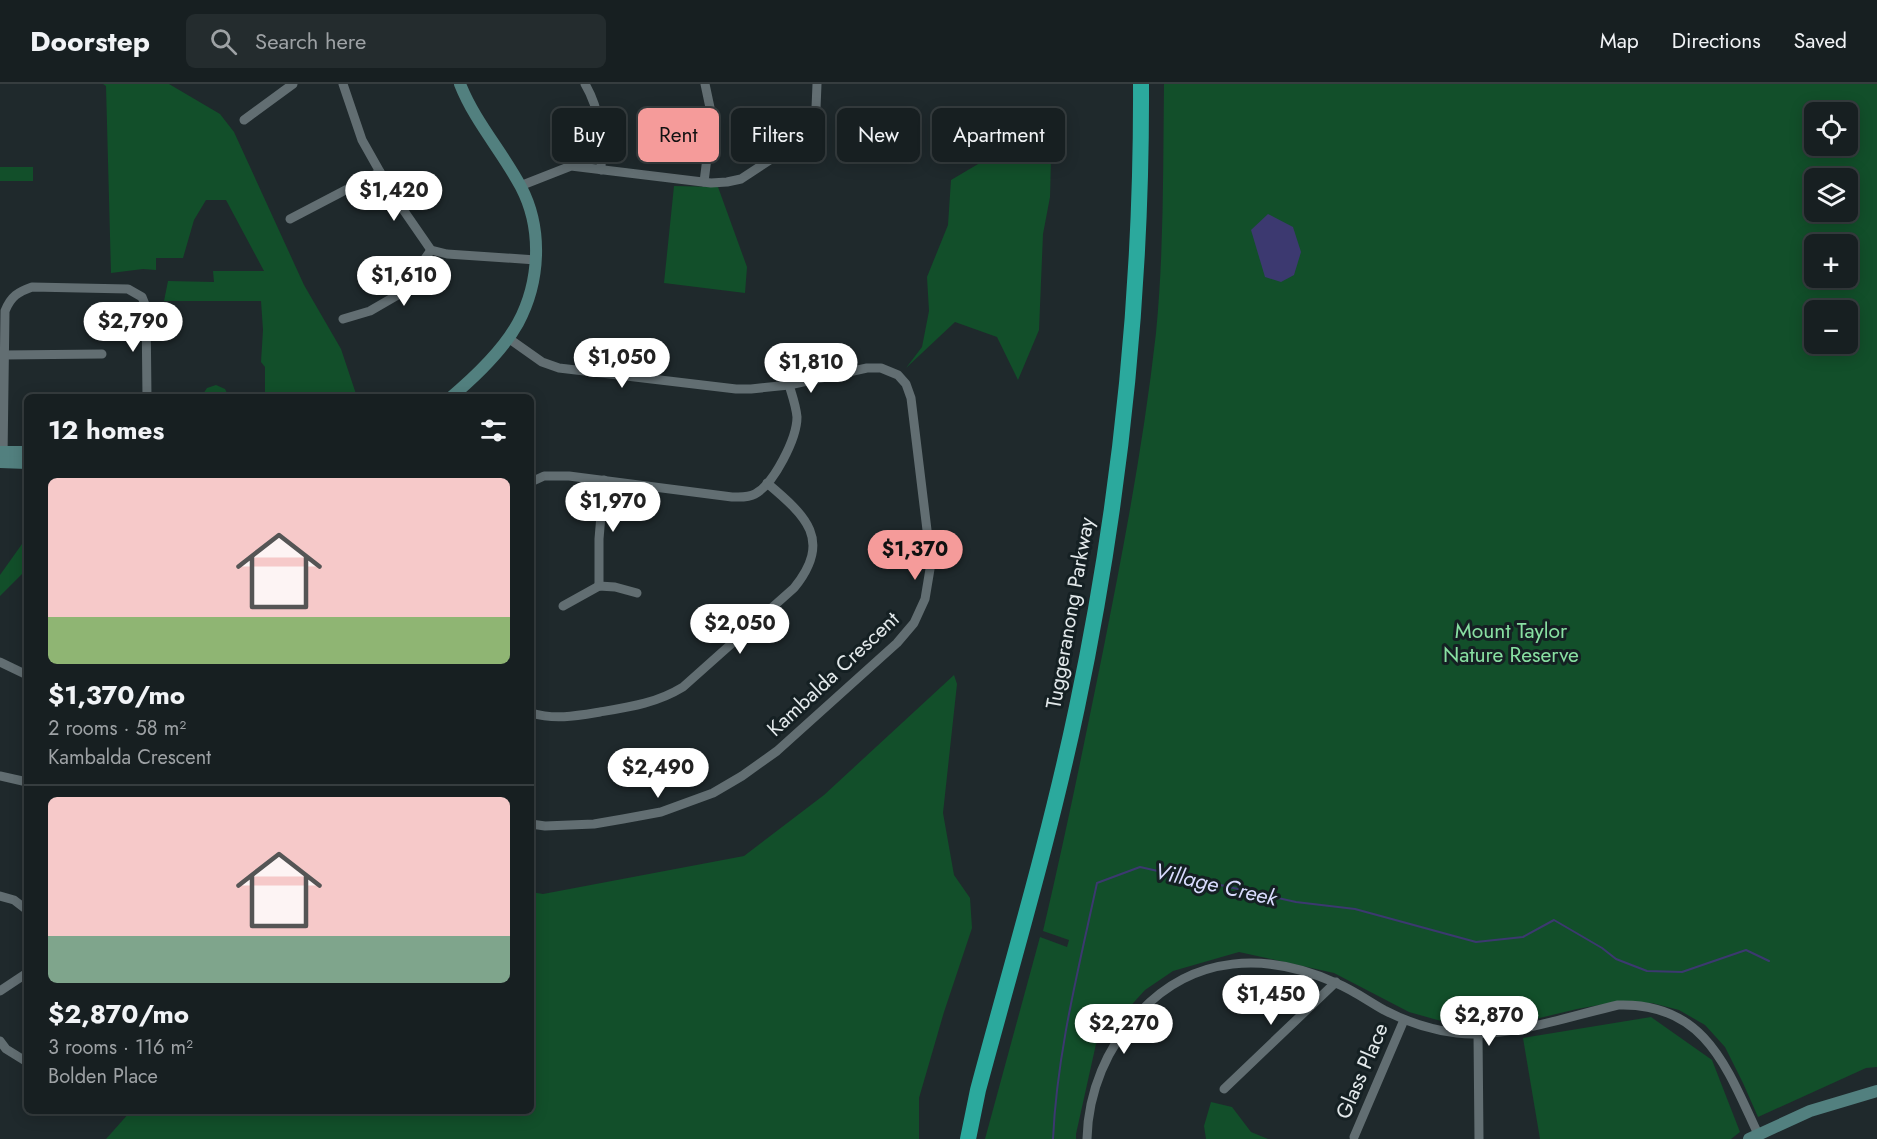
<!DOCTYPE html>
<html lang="en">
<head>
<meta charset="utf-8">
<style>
  body { margin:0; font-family:Jost,sans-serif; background:#242c2e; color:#f1f3f6; height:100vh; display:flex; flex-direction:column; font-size:22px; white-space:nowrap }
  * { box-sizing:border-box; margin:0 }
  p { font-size:20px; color:#9ea2a5 }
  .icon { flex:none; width:33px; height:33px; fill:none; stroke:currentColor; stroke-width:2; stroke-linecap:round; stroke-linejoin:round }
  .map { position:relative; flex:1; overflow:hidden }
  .sheet { position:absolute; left:24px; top:310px; width:510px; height:720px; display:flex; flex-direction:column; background:#171f21; border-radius:9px; box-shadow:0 3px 15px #0003,0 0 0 2px #363d3f }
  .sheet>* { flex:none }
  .hud { position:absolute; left:552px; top:24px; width:570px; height:54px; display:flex; gap:12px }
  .buttons { position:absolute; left:1804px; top:18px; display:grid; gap:12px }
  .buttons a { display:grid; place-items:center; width:54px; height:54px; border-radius:9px; background:#171f21; box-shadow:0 3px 15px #0003,0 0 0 2px #363d3f; font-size:30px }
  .price { position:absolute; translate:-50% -51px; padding:0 14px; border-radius:21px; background:#fff; color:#222; font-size:20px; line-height:39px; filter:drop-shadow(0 2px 3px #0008) }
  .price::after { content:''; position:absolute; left:50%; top:36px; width:18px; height:14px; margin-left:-9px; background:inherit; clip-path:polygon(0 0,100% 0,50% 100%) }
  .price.on { background:#f59b9a; color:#111 }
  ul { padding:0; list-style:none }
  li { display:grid; align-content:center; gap:12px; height:318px; padding:0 24px }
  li+li { border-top:2px solid #363d3f }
  li span { display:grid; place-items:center; height:186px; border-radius:9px; color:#555 }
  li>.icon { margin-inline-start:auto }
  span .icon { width:108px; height:108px; fill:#fffc; stroke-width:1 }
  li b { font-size:26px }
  h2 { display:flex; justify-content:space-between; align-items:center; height:72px; padding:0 24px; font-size:26px }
  .tag { padding:0 21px; border-radius:9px; background:#171f21; box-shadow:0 3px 15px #0003,0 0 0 2px #363d3f; font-size:21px; line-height:54px }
  .tag.on { background:#f59b9a; color:#111 }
  header { display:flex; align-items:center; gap:36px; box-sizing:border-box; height:84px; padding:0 30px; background:#171f21; border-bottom:2px solid #363d3f }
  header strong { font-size:28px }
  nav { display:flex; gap:33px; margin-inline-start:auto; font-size:21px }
  .search { width:420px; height:54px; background:#242c2e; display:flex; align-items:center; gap:15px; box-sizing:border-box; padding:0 21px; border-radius:9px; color:#9ea2a5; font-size:22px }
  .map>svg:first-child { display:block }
</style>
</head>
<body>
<header>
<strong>Doorstep</strong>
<div class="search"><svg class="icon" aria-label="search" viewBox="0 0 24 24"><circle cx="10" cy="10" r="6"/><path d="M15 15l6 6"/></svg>Search here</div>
<nav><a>Map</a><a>Directions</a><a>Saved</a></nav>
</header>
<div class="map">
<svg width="1877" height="1055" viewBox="0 0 1877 1055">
  <rect width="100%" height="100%" fill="#1f292c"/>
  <g fill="#124f2a" fill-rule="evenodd">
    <polygon points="103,0 169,0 220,30 234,48 304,201 341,265 357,313 265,313 265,283 261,278 263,246 261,217 164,217 168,197 214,198 213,187 264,187 226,116 206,116 194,136 183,174 156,174 156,186 143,185 111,189 106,2"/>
    <path d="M1164,0H1877V983L1866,984L1758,1033L1743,999L1725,963L1705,941L1679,926L1652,919L1616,918L1577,925L1527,937L1478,943L1441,937L1409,928L1334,889L1239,868L1173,887L1145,906L1096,960L1076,1050V1055H985L1040,853L1067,863L1069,856L1043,847C1065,754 1084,660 1103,567C1124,462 1144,356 1156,249C1164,167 1163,83 1164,0ZM1815,28H1848V62H1815ZM1815,94H1848V128H1815ZM1815,160H1848V194H1815ZM1815,226H1848V260H1815Z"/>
    <polygon points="1052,34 1050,113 1043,150 1039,246 1018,296 997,253 955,238 906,284 922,263 929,227 927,193 948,141 951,96 1029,50"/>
    <rect x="0" y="83" width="33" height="14"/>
    <polygon points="674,102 718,103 747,183 745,209 664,199"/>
    <polygon points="216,301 225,305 229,313 201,313 207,304"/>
    <polygon points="27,453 27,485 0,512 0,491"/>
    <polygon points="954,591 957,600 943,729 954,791 970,814 972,844 944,928 919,1014 919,1055 106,1055 130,1028 531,1028 531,808 543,810 744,772 824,711"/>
    <polygon points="1651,933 1712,976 1740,1048 1731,1055 1540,1055 1523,954"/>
    <polygon points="1211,1018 1232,1023 1251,1048 1268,1055 1206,1055 1204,1042"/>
  </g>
  <polygon fill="#3c3970" points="1268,130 1293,143 1301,168 1294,191 1281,198 1265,193 1251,146"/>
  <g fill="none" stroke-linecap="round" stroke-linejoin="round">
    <path stroke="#3c3970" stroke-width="2" d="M1053,1055C1057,968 1079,883 1097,799L1140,783L1296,818L1355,825L1476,858L1523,853L1554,836L1602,864L1616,875L1647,887L1682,888L1746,866L1769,877"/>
    <g stroke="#626e72" stroke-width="9">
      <polyline points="343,0 362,56 393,111 431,166 447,170 536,176"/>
      <path d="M585,0C601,27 602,55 601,86"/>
      <polyline points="244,36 293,0"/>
      <polyline points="704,98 712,33 705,0"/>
      <polyline points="520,102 571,82 711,99 727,98 741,95 799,57 814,34 816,24 817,0"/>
      <polyline points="290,135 380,88"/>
      <polyline points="343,235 370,227 401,209 431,166"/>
      <polyline points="508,254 542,278 559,284 736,305 751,305 789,301 867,284 881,284 898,291 906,300 911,314 931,479 925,515 914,539 897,559 777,667 742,692 713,709 661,728 623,735 594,740 545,742 531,740"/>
      <polyline points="4,271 102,270"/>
      <path d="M3,373L5,227C11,212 18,208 32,203L128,205L142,213L146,223L147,314"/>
      <path d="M531,398L544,392H569L732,413C740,413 748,414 755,410C774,400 797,354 797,333C796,322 792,311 789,301"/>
      <polyline points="599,502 599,455 604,396"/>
      <polyline points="563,522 599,502 615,503 637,509"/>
      <polyline points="0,578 27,591"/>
      <path d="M531,629C555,636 576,632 600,628C630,623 657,619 683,603L794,504C833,456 806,432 767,399"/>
      <polyline points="0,692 27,698"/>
      <polyline points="0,812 14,816 27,826"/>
      <polyline points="0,907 27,889"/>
      <polyline points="1478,950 1479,1055"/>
      <polyline points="0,957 6,965 27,978"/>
      <polyline points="1224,1005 1336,898"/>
      <polyline points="1354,1053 1404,936"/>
      <path d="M1087,1055C1088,1008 1107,962 1140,928C1194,870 1267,868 1336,899C1353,906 1368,917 1384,926C1407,938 1431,946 1457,949C1505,955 1570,932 1618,921C1705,918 1727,984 1758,1050"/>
    </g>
    <g stroke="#52807f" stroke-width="12">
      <path d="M450,314C475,293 502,268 518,239C540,198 543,145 521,103C502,67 475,38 460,0"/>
      <polyline points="0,368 27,368"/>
      <polyline points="0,378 27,379"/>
      <polyline points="1749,1055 1810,1027 1877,1007"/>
    </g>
    <path stroke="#2ba99d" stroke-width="16" d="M968,1055L978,1006C1012,879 1050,752 1077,623C1120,419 1142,209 1141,0"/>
  </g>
  <g text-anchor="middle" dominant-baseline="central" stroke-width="6" stroke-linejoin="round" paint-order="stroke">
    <g font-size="21" fill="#e3e9eb" stroke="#152023">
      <text transform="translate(1070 529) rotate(-80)">Tuggeranong Parkway</text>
      <text transform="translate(833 590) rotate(-43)">Kambalda Crescent</text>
      <text transform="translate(1362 987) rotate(-67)">Glass Place</text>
    </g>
    <g font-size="21" fill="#88e0a2" stroke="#152023">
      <text x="1511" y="547">Mount Taylor<tspan x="1511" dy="24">Nature Reserve</tspan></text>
    </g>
    <g font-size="22" font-style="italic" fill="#d9dbfe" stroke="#152023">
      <text transform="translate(1216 800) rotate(13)">Village Creek</text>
    </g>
  </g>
</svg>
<div class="buttons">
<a><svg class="icon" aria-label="locate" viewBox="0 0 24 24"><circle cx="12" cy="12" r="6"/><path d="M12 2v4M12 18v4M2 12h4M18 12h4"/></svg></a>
<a><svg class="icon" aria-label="layers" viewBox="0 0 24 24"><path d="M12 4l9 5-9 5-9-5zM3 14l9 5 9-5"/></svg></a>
<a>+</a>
<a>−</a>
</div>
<b class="price" style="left:394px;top:138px">$1,420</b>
<b class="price" style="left:404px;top:223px">$1,610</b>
<b class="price" style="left:133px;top:269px">$2,790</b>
<b class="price" style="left:622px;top:305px">$1,050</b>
<b class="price" style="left:811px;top:310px">$1,810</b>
<b class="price" style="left:613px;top:449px">$1,970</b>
<b class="price on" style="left:915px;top:497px">$1,370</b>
<b class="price" style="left:740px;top:571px">$2,050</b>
<b class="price" style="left:658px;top:715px">$2,490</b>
<b class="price" style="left:1271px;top:942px">$1,450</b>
<b class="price" style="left:1489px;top:963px">$2,870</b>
<b class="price" style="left:1124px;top:971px">$2,270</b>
<div class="hud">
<a class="tag">Buy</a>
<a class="tag on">Rent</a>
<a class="tag">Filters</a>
<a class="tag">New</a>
<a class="tag">Apartment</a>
</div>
<section class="sheet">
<h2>12 homes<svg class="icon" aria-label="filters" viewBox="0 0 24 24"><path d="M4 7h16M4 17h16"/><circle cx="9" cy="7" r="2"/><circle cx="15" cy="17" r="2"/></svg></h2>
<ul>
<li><span style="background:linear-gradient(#f6c9c9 75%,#8fb573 0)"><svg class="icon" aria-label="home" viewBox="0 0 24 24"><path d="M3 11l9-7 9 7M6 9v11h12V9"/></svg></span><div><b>$1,370/mo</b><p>2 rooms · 58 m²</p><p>Kambalda Crescent</p></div></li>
<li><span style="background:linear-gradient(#f6c9c9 75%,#7fa58c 0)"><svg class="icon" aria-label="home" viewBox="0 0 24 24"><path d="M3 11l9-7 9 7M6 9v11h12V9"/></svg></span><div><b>$2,870/mo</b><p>3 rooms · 116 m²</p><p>Bolden Place</p></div></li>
</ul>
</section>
</div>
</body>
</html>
